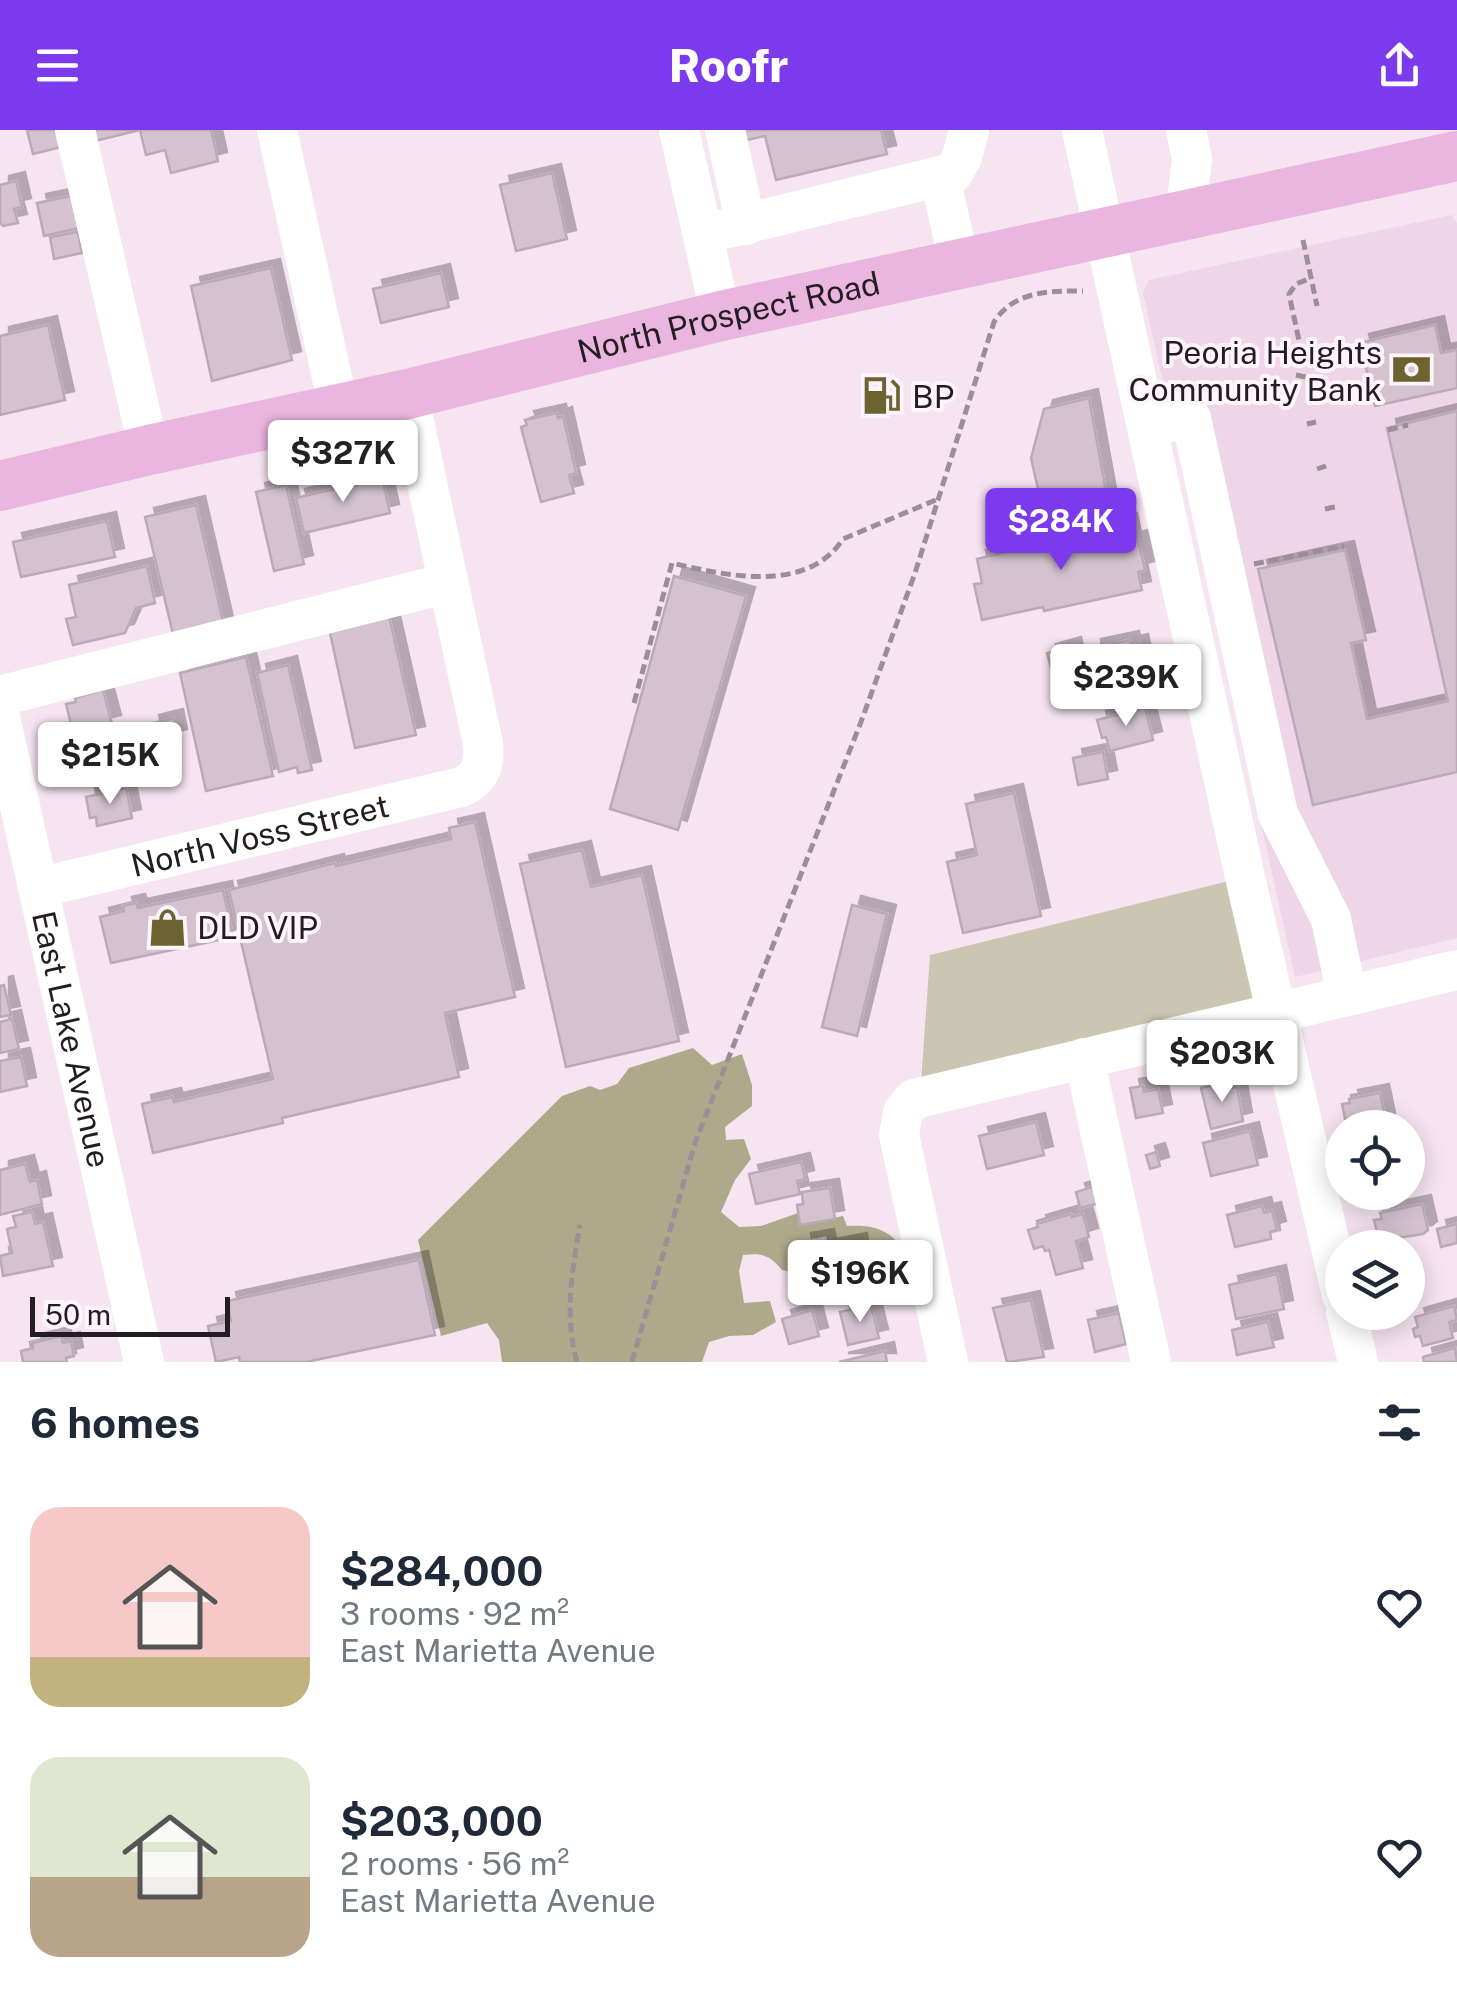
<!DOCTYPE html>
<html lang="en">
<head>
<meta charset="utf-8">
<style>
  body { margin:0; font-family:"Public Sans",sans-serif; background:#f6f6f7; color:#1f2937; height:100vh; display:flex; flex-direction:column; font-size:38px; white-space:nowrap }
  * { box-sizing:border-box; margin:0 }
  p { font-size:32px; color:#747a83 }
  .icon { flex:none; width:55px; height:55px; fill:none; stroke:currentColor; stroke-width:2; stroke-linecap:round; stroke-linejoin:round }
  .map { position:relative; height:1232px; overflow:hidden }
  .panel { display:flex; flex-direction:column; background:#fff; flex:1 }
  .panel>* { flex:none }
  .fabs { position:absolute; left:1325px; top:980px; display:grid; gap:20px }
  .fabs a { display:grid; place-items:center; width:100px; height:100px; border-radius:50%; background:#fff; box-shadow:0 5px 25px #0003; font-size:50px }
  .scale { position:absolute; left:30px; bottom:25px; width:200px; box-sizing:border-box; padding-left:10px; border:5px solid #231d22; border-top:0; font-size:28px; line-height:35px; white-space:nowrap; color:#231d22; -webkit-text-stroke:8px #fef4fb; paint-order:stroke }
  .price { position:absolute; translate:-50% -85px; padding:0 22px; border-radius:10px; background:#fff; color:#222; font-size:32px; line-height:65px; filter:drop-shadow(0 2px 5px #0008) }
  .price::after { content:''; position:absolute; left:50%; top:60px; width:30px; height:22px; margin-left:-15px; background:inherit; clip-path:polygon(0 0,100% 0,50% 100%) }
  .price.active { background:#7c3aed; color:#fff }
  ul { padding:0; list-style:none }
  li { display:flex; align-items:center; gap:30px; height:250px; padding:0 30px }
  li span { display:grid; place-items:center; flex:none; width:280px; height:200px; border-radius:30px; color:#555 }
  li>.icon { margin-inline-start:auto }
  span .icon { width:120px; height:120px; fill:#fffc; stroke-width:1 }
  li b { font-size:42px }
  h2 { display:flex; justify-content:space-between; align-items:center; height:120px; padding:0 30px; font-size:42px }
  header { display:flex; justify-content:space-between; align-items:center; height:130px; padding:0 30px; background:#7c3aed; color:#fff; font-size:45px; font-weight:800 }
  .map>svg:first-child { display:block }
</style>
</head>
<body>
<header><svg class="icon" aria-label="menu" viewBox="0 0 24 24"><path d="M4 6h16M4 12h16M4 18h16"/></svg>Roofr<svg class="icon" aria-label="share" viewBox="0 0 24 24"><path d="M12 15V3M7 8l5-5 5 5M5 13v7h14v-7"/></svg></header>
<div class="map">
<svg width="1457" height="1232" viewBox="0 0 1457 1232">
  <defs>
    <filter id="shadow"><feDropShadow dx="9" dy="-9" stdDeviation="0" flood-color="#0004"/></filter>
  </defs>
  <rect width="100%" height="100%" fill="#f6e4f1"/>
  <polygon fill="#eed5e7" points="1452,85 1457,94 1457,808 1295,847 1143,163 1149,150"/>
  <polygon fill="#cac6b2" points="1245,747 1278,881 920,967 930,825"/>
  <path fill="#afa98b" d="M693,918L712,935L742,924L752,955V976L725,997L726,1010L744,1009L751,1029L735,1050L721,1082L739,1097L761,1096L798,1083L800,1095L843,1086L847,1096C880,1094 896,1103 910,1132L902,1144L901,1155L882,1157L880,1146L863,1135L857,1112L827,1118L825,1108L802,1112L806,1135L803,1144L782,1140C770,1125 762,1123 743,1125L739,1141L744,1173L770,1171L776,1192L753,1205L729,1206L709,1212L702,1232H502L499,1210L487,1193L441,1206L418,1110L562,966L590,956L600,960L617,954L629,938Z"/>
  <g fill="#d4c3cf" stroke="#bbaab6" stroke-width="2.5" filter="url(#shadow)">
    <polygon points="27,0 61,0 65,16 33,24"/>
    <polygon points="84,0 211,0 218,31 171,43 165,20 146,25 140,0 87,13"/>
    <polygon points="739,0 881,0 887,24 776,50 765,6 742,11"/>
    <polygon points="552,43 567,109 516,121 500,55"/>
    <polygon points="16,51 22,77 14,79 18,93 3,96 0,93 0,55"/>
    <polygon points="76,65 83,97 44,106 37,73"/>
    <polygon points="78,102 82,123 54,129 50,107"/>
    <polygon points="271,138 292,230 212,251 191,156"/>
    <polygon points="441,143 449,177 381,193 373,159"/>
    <polygon points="48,195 65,270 0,285 0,206"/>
    <polygon points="1435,195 1441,223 1457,220 1457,258 1375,276 1360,213"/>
    <polygon points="1089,268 1111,390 1048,404 1031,328 1044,279"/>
    <polygon points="1457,281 1457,642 1313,675 1258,439 1345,420 1366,510 1351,513 1367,589 1448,571 1387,298"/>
    <polygon points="557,283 558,288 563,286 576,343 569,345 574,363 541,372 521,297 527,295 525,290"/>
    <polygon points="382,348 390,383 304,403 296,368 346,356 345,352 351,351 352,356"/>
    <polygon points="286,355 304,434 274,441 256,362"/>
    <polygon points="196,375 224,496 174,508 145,387"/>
    <polygon points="107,391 115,427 21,447 13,412"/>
    <polygon points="1128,392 1132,411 1138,409 1145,440 1138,442 1142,460 1044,481 1043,477 982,490 974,454 982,453 977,429"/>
    <polygon points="147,436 155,473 136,478 125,503 73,515 66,489 76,487 69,455"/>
    <polygon points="674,446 746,466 678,700 610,679"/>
    <polygon points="389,486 416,605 355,618 329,498"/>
    <polygon points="1130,510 1131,515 1139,513 1143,531 1136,532 1138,544 1117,549 1115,542 1089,547 1085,529 1093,527 1092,518"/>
    <polygon points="1072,516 1076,533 1072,534 1074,545 1055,551 1047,523"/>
    <polygon points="246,527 273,646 206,661 180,543"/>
    <polygon points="288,535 312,640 298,643 297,637 279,642 257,543"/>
    <polygon points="103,560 112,594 73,603 66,574 76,572 75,568"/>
    <polygon points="1145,578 1153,610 1110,621 1106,607 1102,608 1097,590"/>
    <polygon points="174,588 178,608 155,614 150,594"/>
    <polygon points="113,608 115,613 124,611 130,635 80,650 78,638 71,640 66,620"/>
    <polygon points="1103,622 1108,649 1078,655 1073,628"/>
    <polygon points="126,658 132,688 97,696 96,687 90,688 86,667"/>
    <polygon points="1014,663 1041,786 963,803 947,732 977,725 966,674"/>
    <polygon points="475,692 515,867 445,883 459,947 282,988 283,993 153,1023 142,974 172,967 174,972 273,949 229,760 335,733 336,736 451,709 449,698"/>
    <polygon points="582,720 591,757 642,745 679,911 566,937 520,734"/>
    <polygon points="223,760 233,807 111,833 100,787 124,781 123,776 136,773 138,778"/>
    <polygon points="852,775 887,784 857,906 822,897"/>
    <polygon points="4,855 11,885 0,887 0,856"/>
    <polygon points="12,889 19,919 0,923 0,892"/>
    <polygon points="21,927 27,956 0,962 0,931"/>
    <polygon points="1230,951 1232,958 1237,957 1243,991 1211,999 1201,958"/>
    <polygon points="1143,956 1144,962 1158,959 1163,983 1136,988 1130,958"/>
    <polygon points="1380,963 1386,992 1355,998 1353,987 1345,989 1342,974 1350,973 1349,969"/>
    <polygon points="1036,992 1044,1025 987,1039 979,1006"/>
    <polygon points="1250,1001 1258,1035 1211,1046 1203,1013"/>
    <polygon points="1156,1022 1160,1036 1150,1039 1146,1025"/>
    <polygon points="801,1032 805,1049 797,1051 800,1064 756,1074 749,1044"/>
    <polygon points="25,1034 30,1052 37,1050 42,1074 0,1085 0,1040"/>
    <polygon points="1099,1055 1104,1072 1080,1078 1076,1062"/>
    <polygon points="830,1058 835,1089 800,1095 797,1075 803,1074 802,1062"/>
    <polygon points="1422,1074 1428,1100 1423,1104 1379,1111 1374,1090 1382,1089 1380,1083"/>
    <polygon points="1262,1076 1264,1083 1272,1081 1277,1100 1270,1102 1271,1109 1235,1117 1227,1085"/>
    <polygon points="32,1082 35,1094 43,1092 53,1136 3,1146 0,1126 12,1123 7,1099 16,1097 13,1086"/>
    <polygon points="1071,1084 1072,1087 1083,1084 1089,1107 1076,1111 1083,1138 1056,1145 1049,1120 1045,1121 1043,1116 1034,1119 1028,1100 1038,1097 1037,1094"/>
    <polygon points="1457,1094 1457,1113 1441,1117 1437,1099"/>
    <polygon points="825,1108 827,1118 858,1112 863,1150 826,1158 826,1154 810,1157 802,1112"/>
    <polygon points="419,1130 435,1205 306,1232 240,1232 239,1227 216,1232 208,1196 231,1191 227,1171"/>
    <polygon points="1277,1144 1284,1179 1236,1189 1229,1155"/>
    <polygon points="1031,1170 1044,1227 1007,1232 993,1178"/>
    <polygon points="871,1175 879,1208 848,1215 840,1182"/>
    <polygon points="1454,1176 1457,1190 1449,1192 1453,1208 1423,1216 1420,1206 1415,1207 1413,1199 1418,1197 1415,1187"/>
    <polygon points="812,1180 819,1206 789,1214 782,1189"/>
    <polygon points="1119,1183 1126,1214 1095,1222 1088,1190"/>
    <polygon points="1268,1192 1274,1217 1237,1225 1232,1200"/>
    <polygon points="61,1206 63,1213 71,1211 74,1226 66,1228 67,1232 23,1232 21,1221 33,1218 32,1213"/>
    <polygon points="1455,1218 1457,1232 1424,1232 1423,1227"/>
    <polygon points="885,1221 887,1232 839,1232"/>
  </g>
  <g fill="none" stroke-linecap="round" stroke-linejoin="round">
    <g stroke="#9b8e97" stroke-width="5" stroke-dasharray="10 5" stroke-linecap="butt">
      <polyline points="1303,110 1317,176"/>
      <polyline points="1304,223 1301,220 1289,164 1296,154 1311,148"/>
      <polyline points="1296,245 1306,247"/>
      <polyline points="1307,294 1316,292"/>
      <polyline points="1388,300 1408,295"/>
      <polyline points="1317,339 1326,336"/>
      <polyline points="1325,379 1335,377"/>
      <polyline points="1254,434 1344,416"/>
      <path d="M634,573L672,433C727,446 807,464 843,409L938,369"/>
      <path d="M577,1232C564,1186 572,1141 580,1095"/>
      <path d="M632,1232L695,1013L861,592L915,443L994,192C1014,161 1048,161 1083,161"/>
    </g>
    <g stroke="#fff" stroke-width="40">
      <polyline points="75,0 149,320"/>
      <polyline points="277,0 339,279"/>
      <polyline points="679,0 721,186"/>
      <polyline points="725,0 746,95"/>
      <polyline points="1082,0 1245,747 1342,1165"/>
      <polyline points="940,48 960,136"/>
      <polyline points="1185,87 1192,29 1186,0"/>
      <polyline points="703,104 953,43 962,27 969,0"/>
      <polyline points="1148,297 1191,288 1278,684 1331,789 1347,866"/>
      <polyline points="0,566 448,453"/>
      <path id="s1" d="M0,587L144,1232"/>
      <path id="s2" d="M38,758L461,657C481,648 485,635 483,614L408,264"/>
      <polyline points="1084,928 1151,1232"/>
      <polyline points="1346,1182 1358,1232"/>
      <polyline points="948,1232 899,1005 903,982 914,969 1457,840"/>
    </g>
    <path stroke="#eab5de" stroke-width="50" id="s3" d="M0,356L149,320L408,264L721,186L1457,26"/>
  </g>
  <defs>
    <symbol id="bank-bare" viewBox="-9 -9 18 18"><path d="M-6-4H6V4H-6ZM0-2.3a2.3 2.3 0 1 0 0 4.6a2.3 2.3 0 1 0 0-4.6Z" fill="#6d6330" stroke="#fef4fb" stroke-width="2.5" paint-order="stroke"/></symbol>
    <symbol id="fuel-bare" viewBox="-9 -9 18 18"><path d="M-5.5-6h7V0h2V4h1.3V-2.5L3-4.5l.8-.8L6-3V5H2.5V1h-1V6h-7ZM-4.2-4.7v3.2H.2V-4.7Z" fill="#6d6330" stroke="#fef4fb" stroke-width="2.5" paint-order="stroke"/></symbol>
    <symbol id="shop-bare" viewBox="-9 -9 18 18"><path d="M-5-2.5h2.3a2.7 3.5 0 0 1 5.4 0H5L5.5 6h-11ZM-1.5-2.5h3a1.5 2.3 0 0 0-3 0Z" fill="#6d6330" stroke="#fef4fb" stroke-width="2.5" paint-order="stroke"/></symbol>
  </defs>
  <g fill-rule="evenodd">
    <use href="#bank-bare" x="1384" y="212" width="55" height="55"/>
    <use href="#fuel-bare" x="854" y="238" width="55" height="55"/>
    <use href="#shop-bare" x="140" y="770" width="55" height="55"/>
  </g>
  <g text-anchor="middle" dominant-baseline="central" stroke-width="8" stroke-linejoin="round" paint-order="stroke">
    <g font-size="32" fill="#231d22" stroke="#fef4fb">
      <text stroke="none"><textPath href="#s3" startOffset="748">North Prospect Road</textPath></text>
      <text stroke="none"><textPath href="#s2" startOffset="228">North Voss Street</textPath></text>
      <text stroke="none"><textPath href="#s1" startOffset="330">East Lake Avenue</textPath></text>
    </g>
    <g font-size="32" fill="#231d22" stroke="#fef4fb" text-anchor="start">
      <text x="1382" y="222" text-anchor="end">Peoria Heights<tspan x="1382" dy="37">Community Bank</tspan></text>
      <text x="912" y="266">BP</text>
      <text x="197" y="797">DLD VIP</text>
    </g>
  </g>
</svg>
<div class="fabs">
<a><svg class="icon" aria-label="locate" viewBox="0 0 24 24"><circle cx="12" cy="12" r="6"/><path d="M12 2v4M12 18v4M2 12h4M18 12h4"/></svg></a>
<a><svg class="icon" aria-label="layers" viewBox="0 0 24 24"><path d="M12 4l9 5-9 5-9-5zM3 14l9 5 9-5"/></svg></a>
</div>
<div class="scale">50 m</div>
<b class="price" style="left:343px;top:375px">$327K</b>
<b class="price active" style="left:1061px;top:443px">$284K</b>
<b class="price" style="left:1126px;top:599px">$239K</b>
<b class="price" style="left:110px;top:677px">$215K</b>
<b class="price" style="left:1222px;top:975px">$203K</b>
<b class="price" style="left:860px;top:1195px">$196K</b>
</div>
<section class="panel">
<h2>6 homes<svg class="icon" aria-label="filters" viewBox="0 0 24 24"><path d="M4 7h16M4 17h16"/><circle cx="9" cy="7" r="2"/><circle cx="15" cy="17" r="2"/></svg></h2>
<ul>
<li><span style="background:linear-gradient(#f6c9c9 75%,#c2b280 0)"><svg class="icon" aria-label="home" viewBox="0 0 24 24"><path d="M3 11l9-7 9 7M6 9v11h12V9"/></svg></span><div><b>$284,000</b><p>3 rooms · 92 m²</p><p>East Marietta Avenue</p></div><svg class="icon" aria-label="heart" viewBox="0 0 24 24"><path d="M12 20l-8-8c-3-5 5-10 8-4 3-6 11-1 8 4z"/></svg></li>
<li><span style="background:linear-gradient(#dfe7d0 60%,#b9a48a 0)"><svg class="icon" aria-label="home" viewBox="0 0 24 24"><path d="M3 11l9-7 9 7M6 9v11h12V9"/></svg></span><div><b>$203,000</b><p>2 rooms · 56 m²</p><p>East Marietta Avenue</p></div><svg class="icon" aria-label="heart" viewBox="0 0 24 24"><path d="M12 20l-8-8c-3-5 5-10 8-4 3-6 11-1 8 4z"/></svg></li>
</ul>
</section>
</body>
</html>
